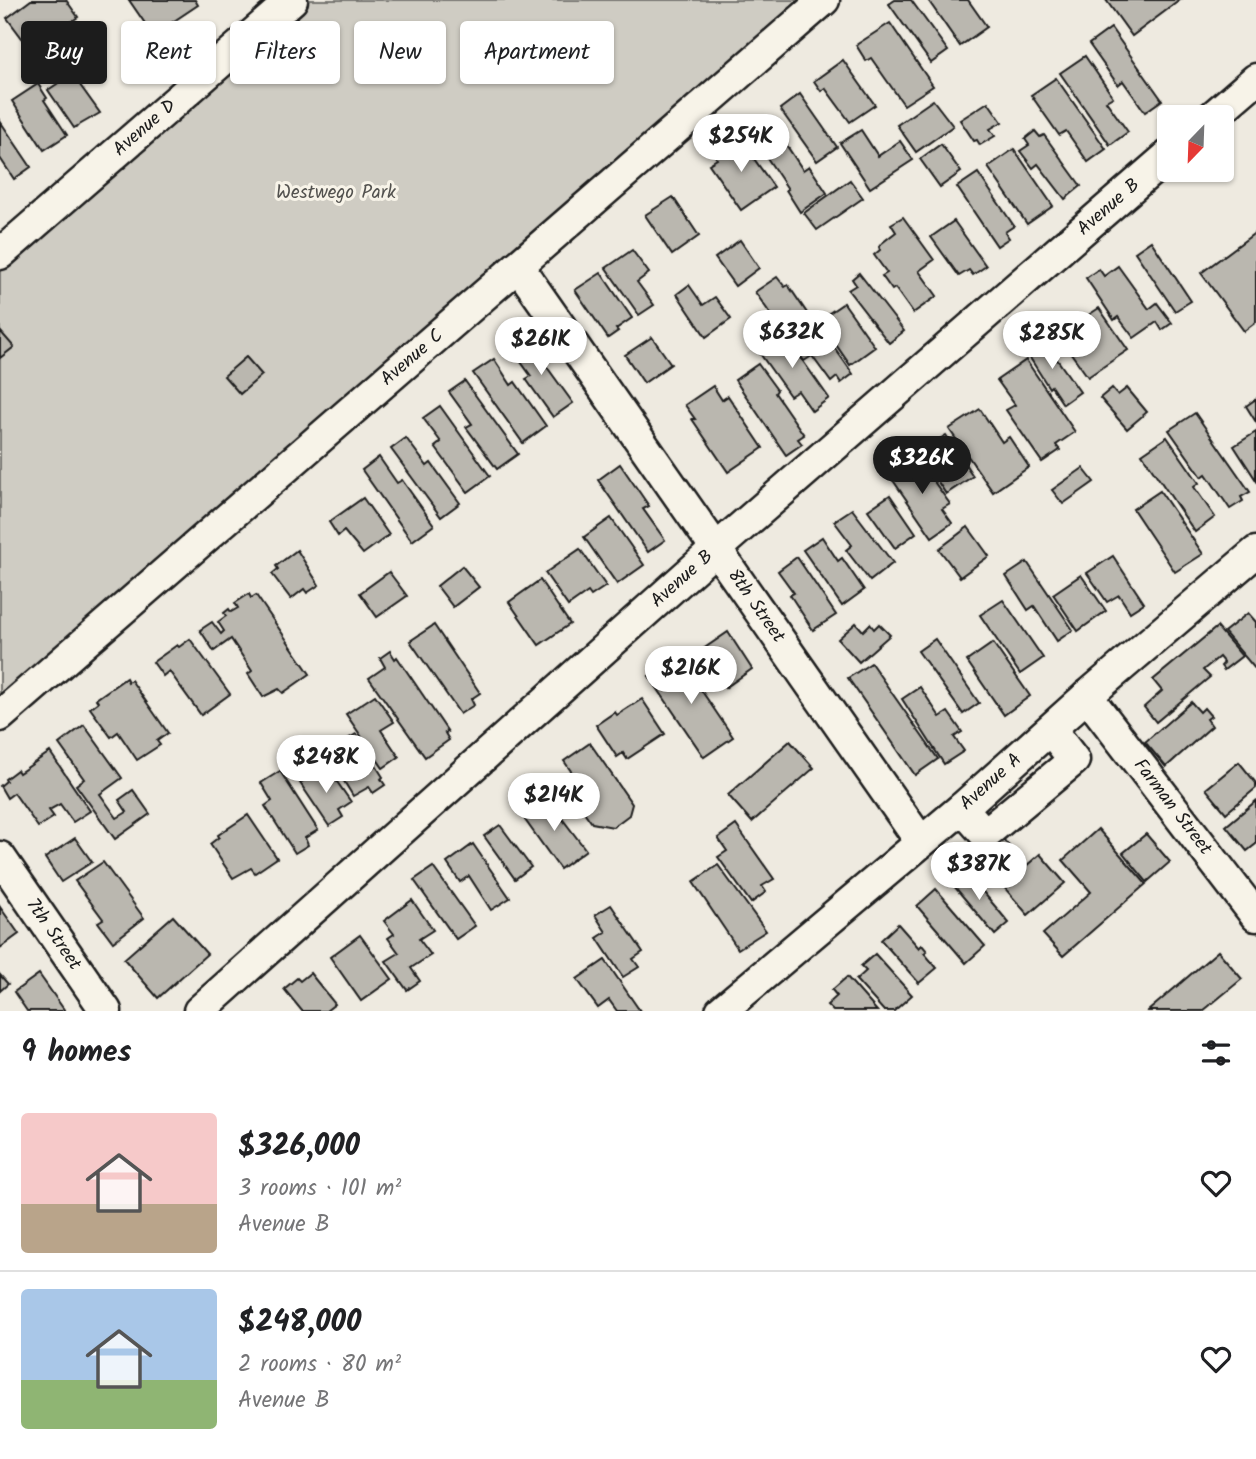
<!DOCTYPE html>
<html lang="en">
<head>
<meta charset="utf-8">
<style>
  body { margin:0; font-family:Kalam,sans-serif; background:#f2f2f2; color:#202124; height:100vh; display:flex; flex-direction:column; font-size:26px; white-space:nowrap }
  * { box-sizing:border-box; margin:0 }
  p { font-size:23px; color:#757577 }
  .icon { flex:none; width:38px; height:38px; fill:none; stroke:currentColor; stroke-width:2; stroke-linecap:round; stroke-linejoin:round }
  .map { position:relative; height:1011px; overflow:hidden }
  .sheet { display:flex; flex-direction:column; background:#fff; flex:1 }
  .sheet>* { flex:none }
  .top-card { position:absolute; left:21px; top:21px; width:700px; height:63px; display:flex; gap:14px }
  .needle { width:46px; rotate:203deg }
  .fabs { position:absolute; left:1157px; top:105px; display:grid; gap:14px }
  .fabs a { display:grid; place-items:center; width:77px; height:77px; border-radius:7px; background:#fff; box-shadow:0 2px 5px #0004; font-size:35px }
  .price { position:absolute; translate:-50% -60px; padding:0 16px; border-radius:24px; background:#fff; color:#222; font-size:23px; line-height:46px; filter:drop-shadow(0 2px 4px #0008) }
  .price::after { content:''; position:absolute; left:50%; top:42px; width:21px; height:16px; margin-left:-10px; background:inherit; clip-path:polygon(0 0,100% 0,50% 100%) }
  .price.current { background:#1c1c1c; color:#fff }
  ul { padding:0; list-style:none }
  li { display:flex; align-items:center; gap:21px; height:175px; padding:0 21px }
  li+li { border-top:2px solid #e0e0e0 }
  li span { display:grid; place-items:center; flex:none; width:196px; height:140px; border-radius:7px; color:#555 }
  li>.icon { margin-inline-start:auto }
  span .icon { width:84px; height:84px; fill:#fffc; stroke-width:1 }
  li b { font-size:30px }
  h2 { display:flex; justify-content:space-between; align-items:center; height:84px; padding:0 21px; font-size:30px }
  .chip { padding:0 24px; border-radius:7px; background:#fff; box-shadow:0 2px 5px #0004; font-size:24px; line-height:63px }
  .chip.current { background:#1c1c1c; color:#fff }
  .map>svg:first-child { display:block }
</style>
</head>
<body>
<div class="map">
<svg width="1256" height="1011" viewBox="0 0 1256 1011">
  <rect width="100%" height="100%" fill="#eeeae0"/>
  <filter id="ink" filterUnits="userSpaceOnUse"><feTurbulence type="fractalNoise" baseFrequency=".0143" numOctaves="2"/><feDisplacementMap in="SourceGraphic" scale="14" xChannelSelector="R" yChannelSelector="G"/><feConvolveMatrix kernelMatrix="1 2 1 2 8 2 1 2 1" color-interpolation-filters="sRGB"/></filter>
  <g filter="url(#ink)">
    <polygon fill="#cfccc3" stroke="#767470" stroke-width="2" points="292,0 824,0 0,716 0,254"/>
    <g fill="#bab7af" stroke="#1c1c1c" stroke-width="2">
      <polygon points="31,0 66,0 78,17 31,50 7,18"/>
      <polygon points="129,0 195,0 198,5 153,35"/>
      <polygon points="895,0 911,0 948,51 931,63 889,4"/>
      <polygon points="928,0 968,0 987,27 960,46"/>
      <polygon points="1106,0 1180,0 1132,36"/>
      <polygon points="890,23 933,86 904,105 871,58 866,61 856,45"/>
      <polygon points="1111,28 1162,100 1145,112 1123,81 1118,85 1089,44"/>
      <polygon points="1085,56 1113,97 1106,101 1128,132 1110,145 1060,73"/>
      <polygon points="843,60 875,105 850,122 825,88 821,91 814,81"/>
      <polygon points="72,74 100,113 74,128 48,90"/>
      <polygon points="1056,78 1106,149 1088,162 1066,131 1059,135 1031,95"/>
      <polygon points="38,84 47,98 44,100 67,135 44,150 12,101"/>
      <polygon points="800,94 837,147 817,161 780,109"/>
      <polygon points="933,100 953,126 916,152 897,125"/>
      <polygon points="988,102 1002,122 990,129 995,136 980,145 977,140 974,141 960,120"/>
      <polygon points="769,119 803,170 809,166 827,193 800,212 786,190 788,189 749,131"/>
      <polygon points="0,121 31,167 14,179 0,158"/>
      <polygon points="861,130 878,156 900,141 913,160 870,188 840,143"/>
      <polygon points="1035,131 1040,137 1044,135 1081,186 1065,199 1038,164 1033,168 1020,151 1029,145 1025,139"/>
      <polygon points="740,139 774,187 741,210 709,164 717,159 714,154"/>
      <polygon points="941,144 961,172 940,187 920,159"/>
      <polygon points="1014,149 1053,206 1027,224 988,167"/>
      <polygon points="978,173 1014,226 1005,232 1009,238 997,246 957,187"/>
      <polygon points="850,180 863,198 817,230 804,213"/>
      <polygon points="673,197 699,236 672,255 645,215"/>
      <polygon points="903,217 934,260 919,271 937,296 913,313 895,288 892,290 882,276 887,273 874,255 880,250 879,247 882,243 896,232 891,224"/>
      <polygon points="954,221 986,266 973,275 969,270 959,276 931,237"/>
      <polygon points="1256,232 1256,322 1244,331 1201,273"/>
      <polygon points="740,240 759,268 735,286 715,258"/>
      <polygon points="1151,241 1191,301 1175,311 1135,252"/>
      <polygon points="632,250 649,273 637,282 654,305 639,315 606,268"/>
      <polygon points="1118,266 1149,309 1157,303 1172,323 1162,330 1157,322 1134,338 1118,317 1114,320 1086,278 1099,269 1104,276"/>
      <polygon points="601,273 632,318 616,329 618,331 608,338 575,290"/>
      <polygon points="859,273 904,331 889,343 848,290 856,285 852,279"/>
      <polygon points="777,277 785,287 788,285 809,316 806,318 812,327 817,323 853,374 841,383 837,377 831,382 812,356 804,361 791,342 799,337 794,330 786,336 755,292"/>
      <polygon points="689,285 703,305 715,297 731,319 706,337 677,294"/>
      <polygon points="844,303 875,347 850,365 819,320"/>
      <polygon points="1099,308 1128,350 1088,377 1058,335"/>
      <polygon points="781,330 829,398 812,411 798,391 790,396 756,348"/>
      <polygon points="0,331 14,347 0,358"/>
      <polygon points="523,334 573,403 553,417 526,379 531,376 508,344"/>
      <polygon points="652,337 671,364 644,383 625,355"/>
      <polygon points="1042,338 1080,392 1063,404 1051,386 1049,388 1025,350"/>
      <polygon points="246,357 262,375 240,394 224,376"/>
      <polygon points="494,359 511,385 515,382 546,426 523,443 473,373"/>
      <polygon points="1026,360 1075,432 1056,445 1060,450 1042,462 1006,410 1015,405 997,380"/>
      <polygon points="758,364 777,390 775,393 804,435 798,439 802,444 786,455 735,380"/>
      <polygon points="465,381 518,454 497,469 466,427 472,424 449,392"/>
      <polygon points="713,386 722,400 728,396 763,448 728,472 692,419 695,419 685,405"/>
      <polygon points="1112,388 1118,395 1127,388 1147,412 1127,429 1100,398"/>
      <polygon points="1256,399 1256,422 1246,406"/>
      <polygon points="440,406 490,476 468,492 435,447 441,442 423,418"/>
      <polygon points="980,409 1002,442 1009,437 1029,467 993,492 949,429"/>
      <polygon points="1195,413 1250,492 1241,497 1243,501 1230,509 1206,474 1202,477 1169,430"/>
      <polygon points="1256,432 1256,480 1234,446"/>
      <polygon points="946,435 973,476 946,494 917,450 931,440 933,443"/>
      <polygon points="1167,437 1199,483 1194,487 1215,517 1195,532 1142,454"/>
      <polygon points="406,438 427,466 431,463 460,503 441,517 391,449"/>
      <polygon points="379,457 397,483 402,480 434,525 412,541 362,470"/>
      <polygon points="908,459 915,469 922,465 950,504 942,509 952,523 932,537 888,473"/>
      <polygon points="620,464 649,506 643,509 665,540 648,552 598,480"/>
      <polygon points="1083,468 1094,482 1063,504 1052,490"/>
      <polygon points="1160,491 1203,554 1175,572 1133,509"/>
      <polygon points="890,495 916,533 895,548 868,510"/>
      <polygon points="363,498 389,535 363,554 344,531 338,536 329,522"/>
      <polygon points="852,509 893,563 870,581 846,550 852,545 834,521"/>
      <polygon points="611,518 644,565 617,584 584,537"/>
      <polygon points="968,527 989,556 960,577 939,549"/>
      <polygon points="822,537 838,561 842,558 864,590 842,606 803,550"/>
      <polygon points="580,549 606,586 591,596 588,592 568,606 545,573"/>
      <polygon points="297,550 319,585 307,593 304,589 291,599 272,574 278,569 276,566"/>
      <polygon points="1113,556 1144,603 1130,612 1119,595 1107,602 1087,573"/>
      <polygon points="797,557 836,615 813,630 790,595 794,593 778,571"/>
      <polygon points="1027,562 1073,630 1057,641 1034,606 1028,610 1006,576"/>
      <polygon points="462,566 479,587 453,607 437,586"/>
      <polygon points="389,572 407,596 377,617 360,593"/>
      <polygon points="1081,575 1106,611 1078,631 1053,594"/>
      <polygon points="540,580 570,624 539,645 509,602"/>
      <polygon points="249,594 251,598 256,595 310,674 283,693 279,689 263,697 248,674 252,671 231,639 214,651 200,630 212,622 221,634 224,631 218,622 226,616 224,613 229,609 231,612 238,608 235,603"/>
      <polygon points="1003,600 1043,658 1020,674 980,615"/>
      <polygon points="1248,613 1256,622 1256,670 1224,632"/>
      <polygon points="856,623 863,631 870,624 874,629 879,624 890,635 859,662 838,639"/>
      <polygon points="434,625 480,693 471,699 474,705 460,714 410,641"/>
      <polygon points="1217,627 1242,656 1224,670 1221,666 1224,663 1219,657 1203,670 1210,677 1156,722 1144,707 1162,691 1153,680"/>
      <polygon points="728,632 752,669 725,688 708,661 703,664 696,654"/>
      <polygon points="190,639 230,694 201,715 169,671 163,676 153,662 177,645 179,647"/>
      <polygon points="935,639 979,703 963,714 918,651"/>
      <polygon points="993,643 1030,696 1004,715 967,661"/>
      <polygon points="390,651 395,659 397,657 448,732 445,733 449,740 425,757 369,678 385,667 380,658"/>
      <polygon points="678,656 733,737 704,757 649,676"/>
      <polygon points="871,663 938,759 915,775 848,678"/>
      <polygon points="126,678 128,682 131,680 168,733 157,741 160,745 137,760 118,732 111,737 90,708 98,702 96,699"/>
      <polygon points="920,687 940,717 948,712 962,732 954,737 964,751 944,764 902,699"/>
      <polygon points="375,695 394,722 381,730 399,757 383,768 346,714"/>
      <polygon points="642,699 665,734 627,759 623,753 617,757 596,725 615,712 617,715"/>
      <polygon points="1191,702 1200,712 1204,708 1211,716 1207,719 1212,726 1166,767 1145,742"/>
      <polygon points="84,725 122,778 100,794 117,818 127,812 119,800 133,790 150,814 115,839 76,785 84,779 59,744"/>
      <polygon points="356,734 383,777 381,779 385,785 373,793 369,787 353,796 326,752"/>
      <polygon points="790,741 814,768 752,822 728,795"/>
      <polygon points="590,743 632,804 629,815 613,827 592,823 579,805 582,787 564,761"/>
      <polygon points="50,752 90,811 73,822 60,804 49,810 54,817 38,827 14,793 7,798 0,786 6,781 5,779 17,770 19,773"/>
      <polygon points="1239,762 1256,783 1256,788 1226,813 1206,789"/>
      <polygon points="326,766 351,802 339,810 343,817 329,826 300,783"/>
      <polygon points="280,771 318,830 305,838 308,845 295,853 265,806 272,801 261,783"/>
      <polygon points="545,796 586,850 560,869 525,820 535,813 531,807"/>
      <polygon points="1256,801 1256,844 1247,851 1226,826"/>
      <polygon points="248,815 277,858 255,873 251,868 233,878 210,844 219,837 218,835"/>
      <polygon points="500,825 531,867 515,879 484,836"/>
      <polygon points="736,825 774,879 762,886 766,892 751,903 718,857 727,851 718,838"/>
      <polygon points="1098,829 1146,884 1063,956 1043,934 1091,892 1063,860"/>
      <polygon points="1146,834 1170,862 1147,882 1123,853"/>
      <polygon points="75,838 92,862 61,882 45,858"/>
      <polygon points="1002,838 1026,866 1040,854 1065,883 1028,915 978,857"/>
      <polygon points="473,844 510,898 491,910 469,876 460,882 447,863"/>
      <polygon points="103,862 144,918 113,942 98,922 103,919 75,881"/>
      <polygon points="718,865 766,931 738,949 693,882"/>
      <polygon points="433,867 475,926 456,939 414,880"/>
      <polygon points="963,868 1009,923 995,935 949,880"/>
      <polygon points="936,889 985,946 966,963 917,906"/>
      <polygon points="412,900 433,930 419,939 431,955 411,968 420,981 407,990 386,961 399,953 388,938 394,934 384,921"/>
      <polygon points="611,905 643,952 633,959 639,967 623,977 597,938 606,932 595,915"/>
      <polygon points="0,907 19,934 0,948"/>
      <polygon points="173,916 207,954 158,998 124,959"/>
      <polygon points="898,924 919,948 922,945 927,951 924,953 937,968 919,983 881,940"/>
      <polygon points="360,935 392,979 361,1001 330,957"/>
      <polygon points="1218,951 1242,979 1203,1011 1148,1011"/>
      <polygon points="875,954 912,995 894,1011 884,1011 856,980 866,971 861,966"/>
      <polygon points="605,960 640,1011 617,1011 609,1000 598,1008 577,979"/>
      <polygon points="310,973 335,1004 326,1011 302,1011 284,989 297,978 300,981"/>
      <polygon points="39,974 65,1011 27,1011 14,992"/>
      <polygon points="0,975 8,984 0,991"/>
      <polygon points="847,977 877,1011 833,1011 827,1005 837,996 832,990"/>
    </g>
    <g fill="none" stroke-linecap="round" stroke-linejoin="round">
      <defs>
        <g id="minor">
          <polyline points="1212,117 1256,79"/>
          <path id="s1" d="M0,254L292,0"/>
          <path id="s2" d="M518,266L921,842"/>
          <path id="s3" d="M1087,696L1256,916"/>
          <path id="s4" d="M0,716L824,0"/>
          <polyline points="962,808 985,834 1074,760 1051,730"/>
          <path id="s5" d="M0,857L106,1011"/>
          <path id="s6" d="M199,1011L717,548L1169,155"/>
          <path id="s7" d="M721,1011L962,808L1087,696L1256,552"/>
        </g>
      </defs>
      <use href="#minor" stroke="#1c1c1c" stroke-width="35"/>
      <use href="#minor" stroke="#f7f3e8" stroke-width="30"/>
    </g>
  </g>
  <g text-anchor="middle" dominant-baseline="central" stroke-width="6" stroke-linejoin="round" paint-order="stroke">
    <g font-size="19" fill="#1c1c1c" stroke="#f7f3e8">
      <text stroke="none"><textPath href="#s1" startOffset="192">Avenue D</textPath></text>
      <text stroke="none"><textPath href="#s6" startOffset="1214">Avenue B</textPath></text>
      <text stroke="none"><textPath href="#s4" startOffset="546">Avenue C</textPath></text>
      <text stroke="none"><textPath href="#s6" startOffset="648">Avenue B</textPath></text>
      <text stroke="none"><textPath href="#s2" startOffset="415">8th Street</textPath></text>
      <text stroke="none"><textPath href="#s7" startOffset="354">Avenue A</textPath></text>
      <text stroke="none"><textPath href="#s3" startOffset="140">Farman Street</textPath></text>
      <text stroke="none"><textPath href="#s5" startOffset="94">7th Street</textPath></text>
    </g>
    <g font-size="19" fill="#52514e" stroke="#f7f3e8">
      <text x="336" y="193">Westwego Park</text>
    </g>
  </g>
</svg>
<div class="fabs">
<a><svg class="needle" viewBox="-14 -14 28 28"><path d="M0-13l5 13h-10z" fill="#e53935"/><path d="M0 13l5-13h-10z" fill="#757577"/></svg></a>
</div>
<b class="price" style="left:741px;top:174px">$254K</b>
<b class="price" style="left:792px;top:370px">$632K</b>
<b class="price" style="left:1052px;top:371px">$285K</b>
<b class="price" style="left:541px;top:377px">$261K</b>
<b class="price current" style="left:922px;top:496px">$326K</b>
<b class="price" style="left:691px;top:706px">$216K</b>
<b class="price" style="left:326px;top:795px">$248K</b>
<b class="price" style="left:554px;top:833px">$214K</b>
<b class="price" style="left:979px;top:902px">$387K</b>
<div class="top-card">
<a class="chip current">Buy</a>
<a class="chip">Rent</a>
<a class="chip">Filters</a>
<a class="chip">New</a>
<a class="chip">Apartment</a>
</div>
</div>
<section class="sheet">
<h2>9 homes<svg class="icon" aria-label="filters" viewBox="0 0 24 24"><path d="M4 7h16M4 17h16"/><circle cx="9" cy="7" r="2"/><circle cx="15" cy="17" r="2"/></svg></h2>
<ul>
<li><span style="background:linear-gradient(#f6c9c9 65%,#b9a48a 0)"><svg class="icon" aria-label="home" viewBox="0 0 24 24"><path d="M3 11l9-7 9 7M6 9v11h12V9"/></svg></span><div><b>$326,000</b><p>3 rooms · 101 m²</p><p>Avenue B</p></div><svg class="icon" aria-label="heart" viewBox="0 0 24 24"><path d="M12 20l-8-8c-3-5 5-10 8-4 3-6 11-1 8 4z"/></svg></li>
<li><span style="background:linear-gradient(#a9c7e8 65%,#8fb573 0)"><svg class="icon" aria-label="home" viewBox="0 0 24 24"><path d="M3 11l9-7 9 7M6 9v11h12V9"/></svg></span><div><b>$248,000</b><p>2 rooms · 80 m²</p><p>Avenue B</p></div><svg class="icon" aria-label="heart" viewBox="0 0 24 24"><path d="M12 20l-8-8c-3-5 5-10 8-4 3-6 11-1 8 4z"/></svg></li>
</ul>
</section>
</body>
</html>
